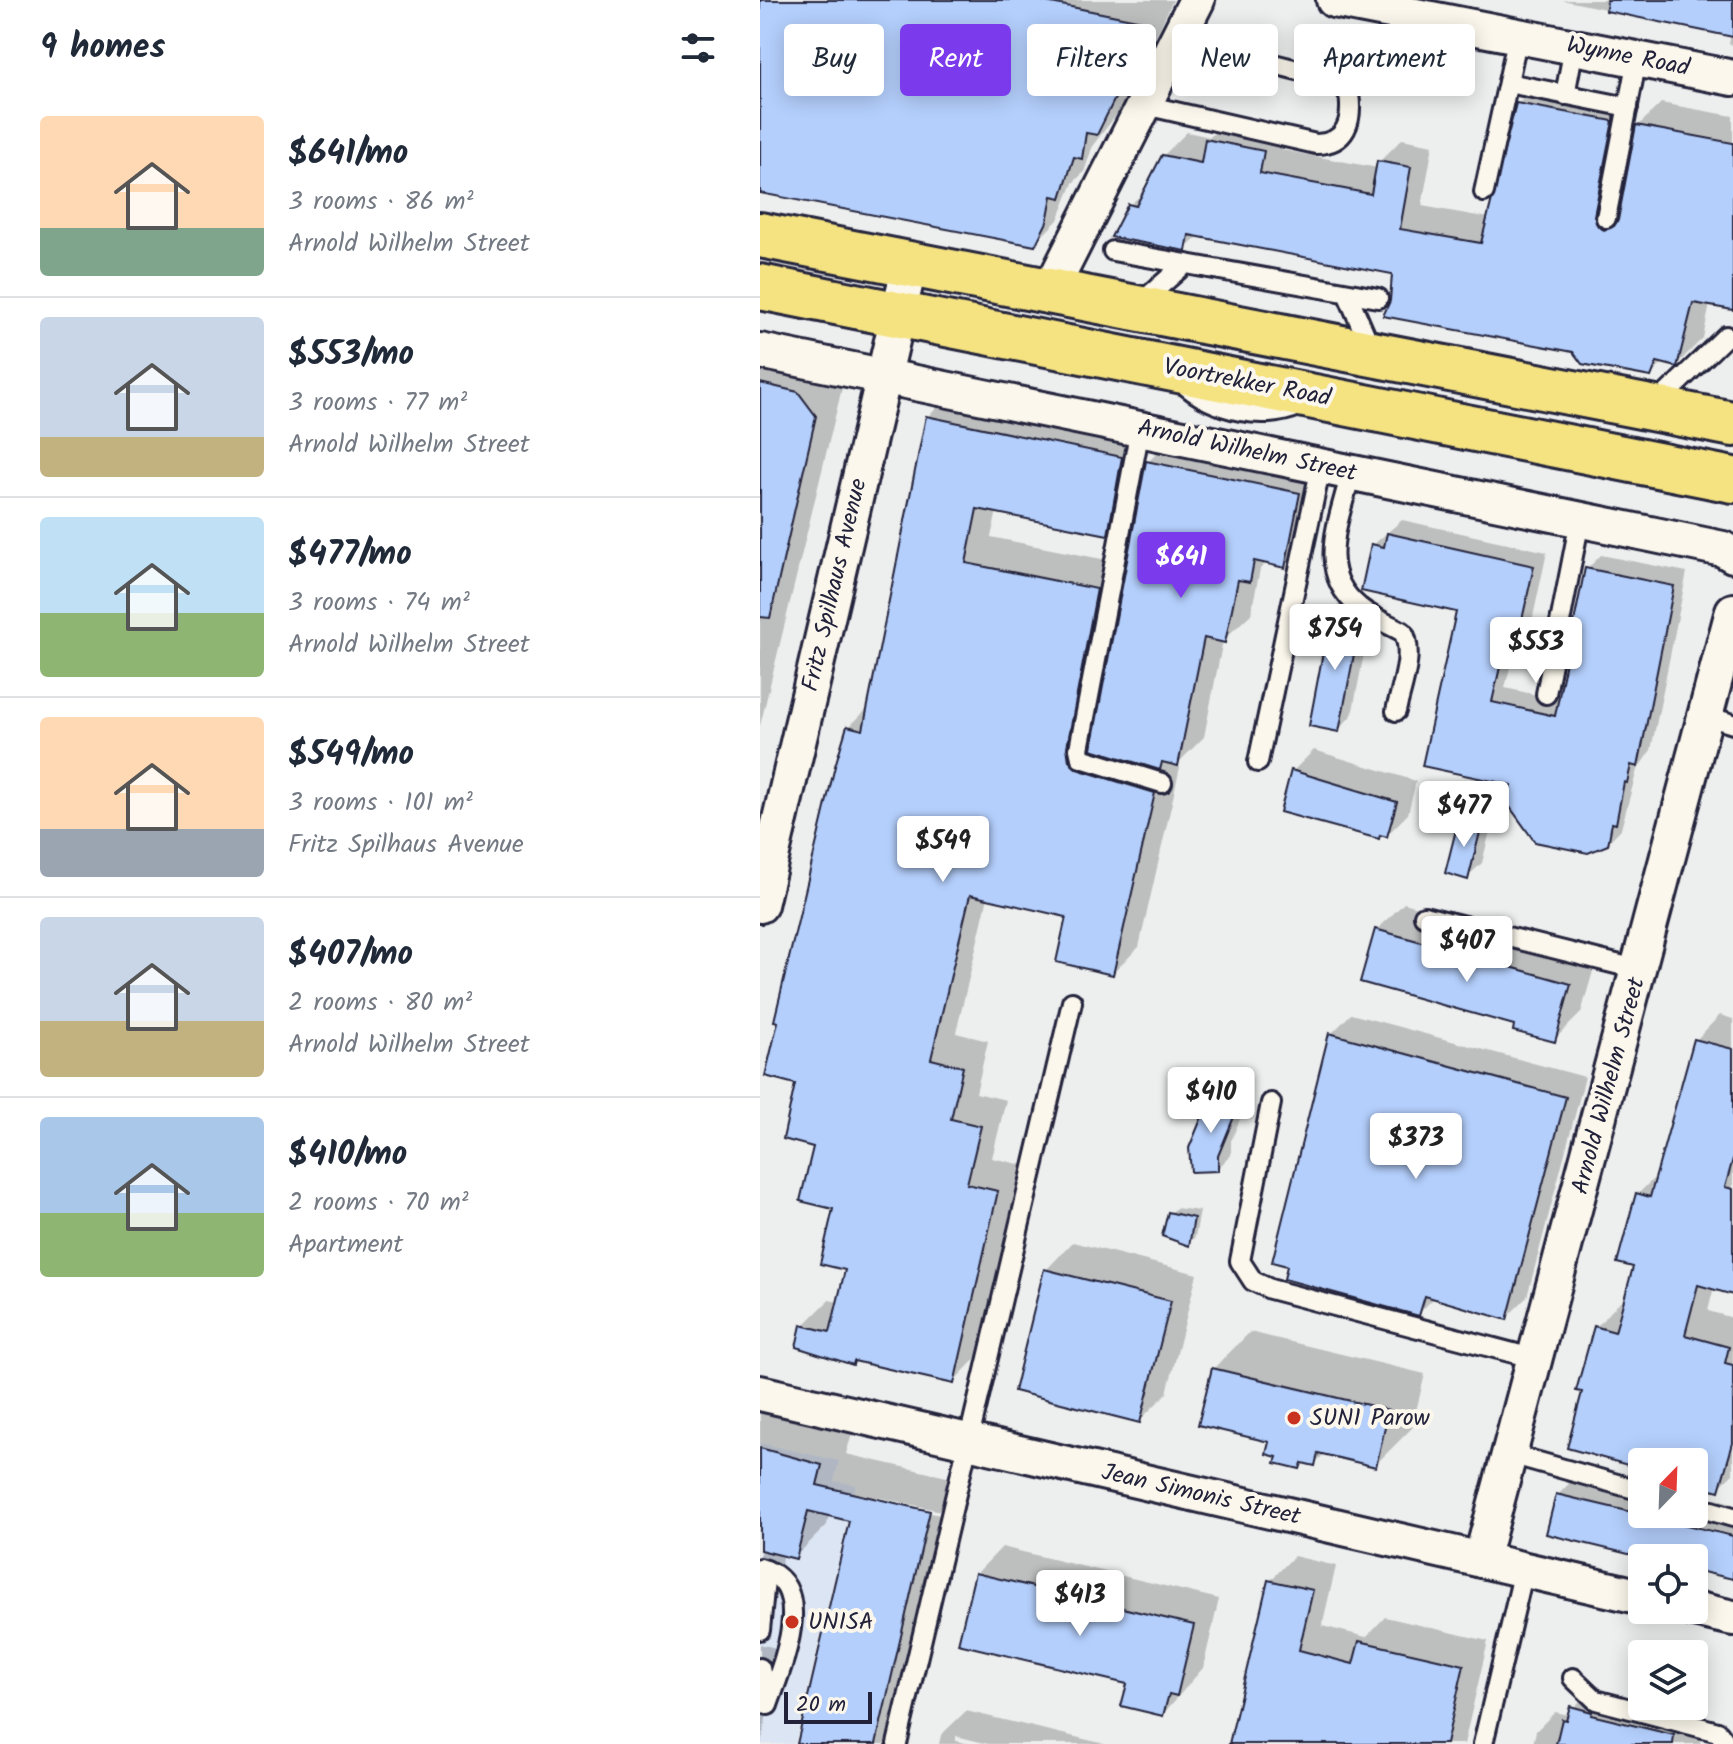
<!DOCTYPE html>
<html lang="en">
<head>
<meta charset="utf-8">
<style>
  body { margin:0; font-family:Kalam,sans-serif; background:#f6f6f7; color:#1f2937; height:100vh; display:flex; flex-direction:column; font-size:30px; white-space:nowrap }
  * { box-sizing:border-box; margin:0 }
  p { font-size:26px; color:#747a83 }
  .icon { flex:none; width:44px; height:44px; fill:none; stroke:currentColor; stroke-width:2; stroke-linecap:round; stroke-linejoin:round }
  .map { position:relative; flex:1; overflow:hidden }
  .details { display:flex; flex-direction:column; background:#fff; width:760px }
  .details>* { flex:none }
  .hud { position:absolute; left:24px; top:24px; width:760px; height:72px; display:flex; gap:16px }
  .needle { width:52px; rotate:23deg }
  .buttons { position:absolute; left:868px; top:1448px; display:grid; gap:16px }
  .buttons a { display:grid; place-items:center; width:80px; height:80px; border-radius:8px; background:#fff; box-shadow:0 4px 20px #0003; font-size:40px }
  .scale { position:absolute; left:24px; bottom:20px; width:88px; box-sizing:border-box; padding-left:8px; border:4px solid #22223b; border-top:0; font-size:22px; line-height:28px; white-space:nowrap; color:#22223b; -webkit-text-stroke:6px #fbf7ec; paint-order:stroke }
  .price { position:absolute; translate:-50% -68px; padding:0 18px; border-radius:8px; background:#fff; color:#222; font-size:26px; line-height:52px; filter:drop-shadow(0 2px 4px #0008) }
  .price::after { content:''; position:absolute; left:50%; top:48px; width:24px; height:18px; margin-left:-12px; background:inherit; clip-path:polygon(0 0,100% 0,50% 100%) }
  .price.current { background:#7c3aed; color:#fff }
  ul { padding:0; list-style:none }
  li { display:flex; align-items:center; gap:24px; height:200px; padding:0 40px }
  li+li { border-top:2px solid #e0e1e3 }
  li span { display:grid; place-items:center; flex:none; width:224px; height:160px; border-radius:8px; color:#555 }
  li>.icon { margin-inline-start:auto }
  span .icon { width:96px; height:96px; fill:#fffc; stroke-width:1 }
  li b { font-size:34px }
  h2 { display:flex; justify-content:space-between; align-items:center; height:96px; padding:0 40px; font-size:34px }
  .chip { padding:0 28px; border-radius:8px; background:#fff; box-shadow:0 4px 20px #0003; font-size:28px; line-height:72px }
  .chip.current { background:#7c3aed; color:#fff }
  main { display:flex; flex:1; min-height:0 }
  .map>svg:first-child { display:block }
</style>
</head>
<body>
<main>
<section class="details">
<h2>9 homes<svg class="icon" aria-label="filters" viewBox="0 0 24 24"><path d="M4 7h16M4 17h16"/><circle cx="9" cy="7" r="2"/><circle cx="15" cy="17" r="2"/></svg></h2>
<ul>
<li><span style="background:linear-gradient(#ffd9b3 70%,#7fa58c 0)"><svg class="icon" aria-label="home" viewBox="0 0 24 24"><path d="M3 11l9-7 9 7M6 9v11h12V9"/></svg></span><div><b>$641/mo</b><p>3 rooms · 86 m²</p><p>Arnold Wilhelm Street</p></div></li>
<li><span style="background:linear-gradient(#c9d6e8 75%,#c2b280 0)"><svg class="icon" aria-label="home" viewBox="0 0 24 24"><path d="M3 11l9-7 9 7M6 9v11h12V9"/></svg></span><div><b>$553/mo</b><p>3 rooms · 77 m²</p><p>Arnold Wilhelm Street</p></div></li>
<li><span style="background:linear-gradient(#bfe0f5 60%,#8fb573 0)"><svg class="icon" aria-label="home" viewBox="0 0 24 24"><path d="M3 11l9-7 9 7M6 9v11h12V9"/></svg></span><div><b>$477/mo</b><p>3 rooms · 74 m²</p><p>Arnold Wilhelm Street</p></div></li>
<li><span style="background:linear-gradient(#ffd9b3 70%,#9aa5b1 0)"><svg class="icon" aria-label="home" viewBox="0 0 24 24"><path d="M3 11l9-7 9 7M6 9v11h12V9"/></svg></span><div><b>$549/mo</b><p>3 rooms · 101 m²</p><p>Fritz Spilhaus Avenue</p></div></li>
<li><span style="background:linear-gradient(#c9d6e8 65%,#c2b280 0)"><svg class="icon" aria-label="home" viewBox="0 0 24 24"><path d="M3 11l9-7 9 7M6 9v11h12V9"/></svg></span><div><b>$407/mo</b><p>2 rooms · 80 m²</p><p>Arnold Wilhelm Street</p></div></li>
<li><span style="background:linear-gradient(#a9c7e8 60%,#8fb573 0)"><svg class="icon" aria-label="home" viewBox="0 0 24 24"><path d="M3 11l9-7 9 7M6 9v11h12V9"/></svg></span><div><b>$410/mo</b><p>2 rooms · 70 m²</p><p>Apartment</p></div></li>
</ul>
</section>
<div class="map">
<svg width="973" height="1744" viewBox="0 0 973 1744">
  <rect width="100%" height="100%" fill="#edefef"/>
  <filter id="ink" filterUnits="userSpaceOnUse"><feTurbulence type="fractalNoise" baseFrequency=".0125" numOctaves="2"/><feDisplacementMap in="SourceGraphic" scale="16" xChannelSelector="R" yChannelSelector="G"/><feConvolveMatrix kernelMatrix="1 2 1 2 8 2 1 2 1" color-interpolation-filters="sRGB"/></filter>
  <g filter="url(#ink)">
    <polygon fill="#dce5f3" points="0,1443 79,1461 74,1481 96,1485 35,1744 0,1744"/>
    <g fill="#0003" fill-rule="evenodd">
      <polygon points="0,0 413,0 361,109 333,145 324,172 313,183 298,220 274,244 0,191"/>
      <polygon points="802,0 973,0 973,45 969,44 971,35"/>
      <polygon points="781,81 875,98 856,192 862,209 878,126 901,103 973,116 973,309 950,304 943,338 917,364 904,362 891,375 632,301 634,273 440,235 425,249 370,205 387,189 403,156 427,132 450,137 470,117 526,128 522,150 618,168 619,162 642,139 673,145 662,206 729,218 758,104"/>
      <polygon points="0,350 66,365 82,388 0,726"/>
      <polygon points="194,390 386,429 373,507 347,533 237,511 231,537 362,563 333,719 335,736 388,462 414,436 566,467 551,539 525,566 507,562 500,569 491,614 463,640 444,737 415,766 420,767 379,947 353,973 309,916 228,897 196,1033 228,1041 216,1093 246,1100 232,1158 263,1165 219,1355 193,1382 96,1359 92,1363 43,1326 69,1300 79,1302 87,1269 75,1207 38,1082 89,727 109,707 168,417"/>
      <polygon points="642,520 787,552 768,640 753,655 745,688 800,700 827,569 841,555 927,572 891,750 877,770 861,829 846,844 753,784 699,611 613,545"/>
      <polygon points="587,597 613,608 592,715 578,730 573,611"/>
      <polygon points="554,750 656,781 648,814 627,835 533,771"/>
      <polygon points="715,805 735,811 722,863 707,877 700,819"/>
      <polygon points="644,903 837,957 821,1013 794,1040 757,1024 617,930"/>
      <polygon points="591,1014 825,1077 767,1297 746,1318 675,1297 659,1313 571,1034"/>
      <polygon points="960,1015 973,1019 973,1293 954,1287 948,1311 973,1318 973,1474 958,1488 934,1482 934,1462 882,1462 882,1467 825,1391 836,1327 860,1302 865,1304 876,1266 878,1194 899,1173 936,1040"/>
      <polygon points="467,1082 491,1092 471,1141 471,1155 457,1169 453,1096"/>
      <polygon points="416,1208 440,1211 435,1237 428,1244 409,1215"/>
      <polygon points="313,1242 437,1274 407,1393 380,1420 286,1270"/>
      <polygon points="490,1332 665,1374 652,1428 615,1465 565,1453 554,1464 545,1461 540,1466 519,1456 512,1440 453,1369"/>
      <path d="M0,1412L92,1434L86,1454L200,1480L139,1744H39L91,1519L69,1514L67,1525L36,1556L22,1553L21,1568L0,1589ZM117,1497L181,1511L180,1515L117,1501Z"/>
      <polygon points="825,1467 882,1481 882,1514 934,1514 934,1494 973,1503 973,1577 934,1568 934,1558 894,1558 798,1495"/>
      <polygon points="242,1547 459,1599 443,1668 403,1714 369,1682 216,1574"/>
      <polygon points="534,1556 576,1566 562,1626 606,1637 625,1617 728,1641 704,1744 471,1744 510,1581"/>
      <polygon points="0,1644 20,1649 1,1744 0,1744"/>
      <polygon points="831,1688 882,1703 943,1730 940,1744 773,1744 776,1731 795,1712 808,1715"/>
      <polygon points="206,1711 345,1744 228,1744 196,1736 196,1741 210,1744 179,1744 181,1735"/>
    </g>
    <g fill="#b4cffc" stroke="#22223b" stroke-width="2">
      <polygon points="0,0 276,0 392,23 337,135 326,133 322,159 314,157 301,198 292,196 287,222 275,246 0,193"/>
      <polygon points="847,0 973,0 973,37 846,11"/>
      <polygon points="756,103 853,121 834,216 838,226 844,230 854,226 858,220 876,125 973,143 973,310 933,303 917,367 897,362 891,377 822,364 813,352 623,316 630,301 632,274 429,235 426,251 351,237 368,204 376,206 402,155 441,163 445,139 504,151 500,173 611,194 617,161 651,167 640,229 721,243"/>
      <polygon points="0,383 38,392 56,416 10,618 0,617"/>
      <polygon points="166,416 362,457 348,535 217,509 206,563 337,589 307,747 309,761 317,769 395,793 353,975 296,962 306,917 210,895 171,1059 203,1067 191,1119 221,1126 207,1184 238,1191 194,1384 94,1361 93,1365 36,1347 41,1325 70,1332 85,1270 60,1264 73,1209 40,1201 53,1147 23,1139 35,1084 5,1076 18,1022 14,1021 75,766 87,726 103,730"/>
      <polygon points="386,461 540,493 525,568 494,561 490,582 478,580 465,643 444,638 418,766 402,762 400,770 331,749"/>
      <polygon points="627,533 774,566 754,656 743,654 732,702 795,716 825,568 914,586 878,767 871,765 867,783 864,782 856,824 852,823 848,845 828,853 775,842 747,803 751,785 662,766 696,612 601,591 611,544 624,547"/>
      <polygon points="571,610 589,614 600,623 579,732 549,726"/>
      <polygon points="531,770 637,802 627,837 620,835 619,839 520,812"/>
      <polygon points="699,818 722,824 708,880 685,873"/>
      <polygon points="615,929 811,984 795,1042 753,1031 754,1025 600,982"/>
      <polygon points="569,1033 806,1097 747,1320 665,1296 659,1316 524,1279 527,1266 512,1262"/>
      <polygon points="934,1039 973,1049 973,1159 965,1187 973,1189 973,1295 938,1285 925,1335 969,1347 965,1363 973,1365 973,1443 959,1491 934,1484 934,1462 882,1462 882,1469 807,1448 822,1392 816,1391 834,1326 855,1332 873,1267 857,1263 876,1193 890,1197"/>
      <polygon points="451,1095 478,1107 458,1156 458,1171 431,1172 429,1148"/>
      <polygon points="408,1212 434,1218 429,1246 402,1236"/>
      <polygon points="284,1269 411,1301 380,1423 254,1391"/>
      <polygon points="452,1368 629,1410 616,1467 558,1453 555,1466 542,1463 540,1469 515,1463 517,1457 506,1454 509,1442 438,1425"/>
      <polygon points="0,1448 62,1465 57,1485 170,1511 116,1744 37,1744 89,1521 48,1511 36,1559 0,1550"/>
      <polygon points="796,1494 973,1536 973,1579 934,1570 934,1558 885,1558 786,1534"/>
      <polygon points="215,1573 434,1625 417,1696 409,1694 403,1716 361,1706 367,1684 198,1644"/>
      <polygon points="508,1580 553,1590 539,1650 593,1664 599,1641 704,1665 686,1744 469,1744"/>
      <polygon points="810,1706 832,1712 831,1715 914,1735 913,1744 796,1744 802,1719 806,1720"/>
    </g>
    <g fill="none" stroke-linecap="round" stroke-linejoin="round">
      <defs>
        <g id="service">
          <polyline points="748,83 868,107"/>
          <polyline points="805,95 814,47"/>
          <path d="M385,105L556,144C586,144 593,121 589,94L573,79L419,40"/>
          <polyline points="724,192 758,36"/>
          <polyline points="846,218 877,59"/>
          <polyline points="353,251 618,298"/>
          <polyline points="587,293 613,353"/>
          <polyline points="377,306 425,264"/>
          <path d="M422,382C451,411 510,424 546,402"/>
          <polyline points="894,406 966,336"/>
          <polyline points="380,429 319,749 321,758 402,783"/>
          <path d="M591,472C580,520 554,571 599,607C612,618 629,624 643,632C655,653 641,688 636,711"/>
          <polyline points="786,694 820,520"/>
          <polyline points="947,716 973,724"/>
          <polyline points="498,762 561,466"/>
          <polyline points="664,916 880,970"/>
          <polyline points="511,1103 480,1261 493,1281 510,1289 776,1359"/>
          <polyline points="750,1454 882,1491"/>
          <polyline points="934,1506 973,1517"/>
          <path d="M0,1568C59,1584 21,1667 8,1705"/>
          <polyline points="0,1630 6,1570"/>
          <polyline points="0,1668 7,1702"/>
          <polyline points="813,1678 836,1700 958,1732 967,1744"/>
          <polyline points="137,1744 312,1002"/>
          <polyline points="723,1744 764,1570"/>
        </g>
        <g id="minor">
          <polyline points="574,0 973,78"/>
          <polyline points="290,291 437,0"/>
          <polyline points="0,351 963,549 973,555"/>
          <polyline points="0,905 150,264"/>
          <polyline points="0,1393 882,1597"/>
          <polyline points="721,1560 973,611"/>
          <polyline points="934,1609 973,1618"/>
        </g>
        <g id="primary">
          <polyline points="0,235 973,424"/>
          <polyline points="0,287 973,480"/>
        </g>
      </defs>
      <use href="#service" stroke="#22223b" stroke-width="24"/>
      <use href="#minor" stroke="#22223b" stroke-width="40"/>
      <use href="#primary" stroke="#22223b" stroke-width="50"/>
      <use href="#service" stroke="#fbf7ec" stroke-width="18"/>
      <use href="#minor" stroke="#fbf7ec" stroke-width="34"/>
      <use href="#primary" stroke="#f5e381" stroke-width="44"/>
    </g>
  </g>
  <g fill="#c8321e" stroke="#fbf7ec" stroke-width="3">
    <circle cx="534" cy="1418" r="8"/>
    <circle cx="32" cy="1622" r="8"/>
  </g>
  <g text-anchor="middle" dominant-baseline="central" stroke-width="8" stroke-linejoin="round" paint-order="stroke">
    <g font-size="24" fill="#22223b" stroke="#fbf7ec">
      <text transform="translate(868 57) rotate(11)">Wynne Road</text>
      <text transform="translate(487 383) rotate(11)">Voortrekker Road</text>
      <text transform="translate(487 451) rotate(12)">Arnold Wilhelm Street</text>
      <text transform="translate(75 585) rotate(-77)">Fritz Spilhaus Avenue</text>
      <text transform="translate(849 1086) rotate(-75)">Arnold Wilhelm Street</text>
      <text transform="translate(441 1495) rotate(13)">Jean Simonis Street</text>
    </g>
    <g font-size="24" fill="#22223b" stroke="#fbf7ec" text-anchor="start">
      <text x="550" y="1418">SUN1 Parow</text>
      <text x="48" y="1622">UNISA</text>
    </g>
  </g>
</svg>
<div class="buttons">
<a><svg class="needle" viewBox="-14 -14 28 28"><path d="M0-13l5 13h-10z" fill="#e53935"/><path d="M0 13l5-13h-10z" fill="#747a83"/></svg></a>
<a><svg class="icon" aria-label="locate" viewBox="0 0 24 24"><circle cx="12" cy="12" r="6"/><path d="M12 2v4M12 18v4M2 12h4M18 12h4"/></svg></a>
<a><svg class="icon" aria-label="layers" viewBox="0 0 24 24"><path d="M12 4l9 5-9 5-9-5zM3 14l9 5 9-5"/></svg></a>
</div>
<div class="scale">20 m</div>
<b class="price current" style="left:421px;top:600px">$641</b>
<b class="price" style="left:575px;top:672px">$754</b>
<b class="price" style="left:776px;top:685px">$553</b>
<b class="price" style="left:704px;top:849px">$477</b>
<b class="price" style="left:183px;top:884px">$549</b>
<b class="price" style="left:707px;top:984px">$407</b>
<b class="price" style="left:451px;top:1135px">$410</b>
<b class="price" style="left:656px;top:1181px">$373</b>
<b class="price" style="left:320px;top:1638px">$413</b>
<div class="hud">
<a class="chip">Buy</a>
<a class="chip current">Rent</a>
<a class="chip">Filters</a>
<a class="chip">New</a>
<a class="chip">Apartment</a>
</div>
</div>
</main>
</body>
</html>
